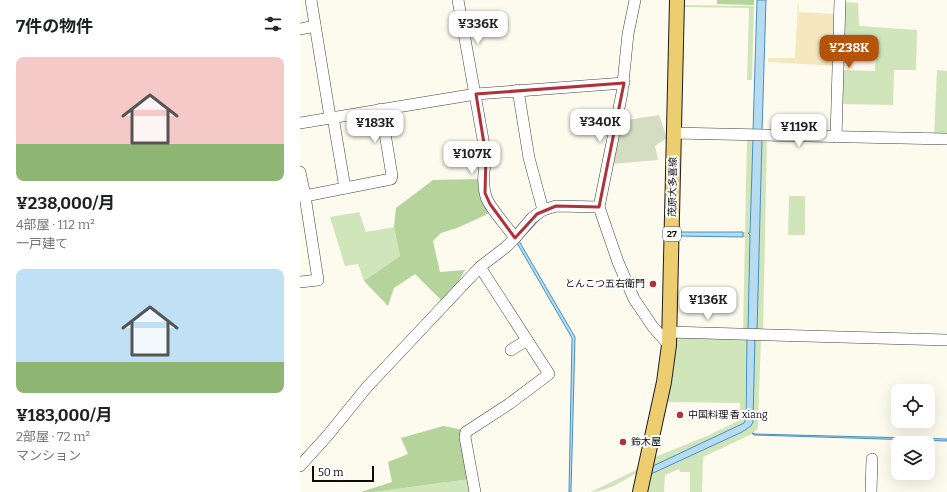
<!DOCTYPE html>
<html lang="ja">
<head>
<meta charset="utf-8">
<style>
  body { margin:0; font-family:Bitter,"Noto Sans JP",serif; background:#f2f2f2; color:#202124; height:100vh; display:flex; flex-direction:column; font-size:15px; white-space:nowrap }
  * { box-sizing:border-box; margin:0 }
  p { font-size:13px; color:#757577 }
  .icon { flex:none; width:22px; height:22px; fill:none; stroke:currentColor; stroke-width:2; stroke-linecap:round; stroke-linejoin:round }
  .map { position:relative; flex:1; overflow:hidden }
  .sheet { display:flex; flex-direction:column; background:#fff; width:300px }
  .sheet>* { flex:none }
  .fabs { position:absolute; left:591px; top:384px; display:grid; gap:8px }
  .fabs a { display:grid; place-items:center; width:44px; height:44px; border-radius:8px; background:#fff; box-shadow:0 4px 16px #0002; font-size:20px }
  .scale { position:absolute; left:12px; bottom:10px; width:62px; box-sizing:border-box; padding-left:4px; border:2px solid #0d0d0d; border-top:0; font-size:11px; line-height:14px; white-space:nowrap; color:#0d0d0d; -webkit-text-stroke:3px #fff; paint-order:stroke }
  .price { position:absolute; translate:-50% -34px; padding:0 9px; border-radius:8px; background:#fff; color:#222; font-size:13px; line-height:26px; filter:drop-shadow(0 1px 2px #0008) }
  .price::after { content:''; position:absolute; left:50%; top:24px; width:12px; height:9px; margin-left:-6px; background:inherit; clip-path:polygon(0 0,100% 0,50% 100%) }
  .price.selected { background:#b45309; color:#fff }
  ul { padding:0; list-style:none }
  li { display:grid; align-content:center; gap:8px; height:212px; padding:0 16px }
  li span { display:grid; place-items:center; height:124px; border-radius:8px; color:#555 }
  li>.icon { margin-inline-start:auto }
  span .icon { width:72px; height:72px; fill:#fffc; stroke-width:1 }
  li b { font-size:17px }
  h2 { display:flex; justify-content:space-between; align-items:center; height:48px; padding:0 16px; font-size:17px }
  main { display:flex; flex:1; min-height:0 }
  .map>svg:first-child { display:block }
</style>
</head>
<body>
<main>
<section class="sheet">
<h2>7件の物件<svg class="icon" aria-label="filters" viewBox="0 0 24 24"><path d="M4 7h16M4 17h16"/><circle cx="9" cy="7" r="2"/><circle cx="15" cy="17" r="2"/></svg></h2>
<ul>
<li><span style="background:linear-gradient(#f6c9c9 70%,#8fb573 0)"><svg class="icon" aria-label="home" viewBox="0 0 24 24"><path d="M3 11l9-7 9 7M6 9v11h12V9"/></svg></span><div><b>¥238,000/月</b><p>4部屋 · 112 m²</p><p>一戸建て</p></div></li>
<li><span style="background:linear-gradient(#bfe0f5 75%,#8fb573 0)"><svg class="icon" aria-label="home" viewBox="0 0 24 24"><path d="M3 11l9-7 9 7M6 9v11h12V9"/></svg></span><div><b>¥183,000/月</b><p>2部屋 · 72 m²</p><p>マンション</p></div></li>
</ul>
</section>
<div class="map">
<svg width="647" height="492" viewBox="0 0 647 492">
  <rect width="100%" height="100%" fill="#fdfaee"/>
  <g fill="#d1e5bb">
    <polygon points="543,2 558,3 559,26 617,30 616,70 594,70 593,105 540,104 541,70 575,71 576,51 542,49"/>
    <polygon points="384,4 386,5 454,6 452,80 447,80 449,8 385,7"/>
    <polygon points="637,70 647,71 647,137 634,137"/>
    <polygon points="447,138 453,138 450,233 448,234 450,235 448,331 443,331 445,237 443,237 443,232 445,232"/>
    <polygon points="462,138 467,138 463,332 457,332 458,236"/>
    <polygon points="489,196 505,196 505,235 488,235"/>
    <polygon points="59,212 66,232 94,227 100,256 64,281 58,264 45,266 30,217"/>
    <polygon points="376,336 447,336 445,420 443,424 353,466 355,457 407,436 440,420 440,403 367,402 373,369"/>
    <polygon points="455,336 461,337 458,425 457,430 452,434 403,457 402,492 390,492 390,472 380,472 379,469 365,475 364,492 348,492 351,474 442,432 453,422"/>
    <path d="M338,469L337,473C324,480 307,492 291,492Z"/>
    <polygon points="170,479 173,492 74,492"/>
  </g>
  <g fill="#b5d49c">
    <polygon points="417,0 454,0 454,5 417,4"/>
    <polygon points="181,179 192,212 157,228 141,233 133,241 140,272 165,270 156,286 142,301 115,274 94,288 88,306 64,281 100,256 94,227 96,208 133,180"/>
    <polygon points="143,426 164,430 170,479 74,492 61,492 92,482 88,462 108,454 101,438"/>
  </g>
  <polygon fill="#f5e8bf" points="498,0 499,12 539,14 537,66 468,62 468,58 495,58"/>
  <polygon fill="#d4ddc1" points="359,115 367,138 355,146 358,160 312,164 321,121"/>
  <g fill="#b7dbf0" stroke="#4590c0">
    <polygon points="457,0 466,0 462,132 453,131"/>
    <polygon points="453,138 462,138 457,332 448,331 450,235 448,233 450,233"/>
    <polygon points="244,215 219,241 275,337 271,492 269,492 272,338 217,243 201,258 185,267 237,220"/>
    <polygon points="380,232 443,232 443,237 380,236"/>
    <polygon points="447,336 455,336 453,422 451,426 442,432 351,474 353,466 444,423 446,418"/>
    <polygon points="452,433 455,434 647,439 647,441 454,435"/>
  </g>
  <g fill="none" stroke-linecap="round" stroke-linejoin="round">
    <defs>
      <g id="minor">
        <polyline points="11,0 30,117"/>
        <path d="M158,0L186,156C184,170 182,184 186,197C191,210 207,226 215,238"/>
        <polyline points="335,0 328,34 322,93 299,207 318,262 334,299 353,327 369,345"/>
        <polyline points="0,29 15,26"/>
        <polyline points="218,90 229,158 243,210"/>
        <polyline points="33,117 45,188"/>
        <polyline points="0,123 176,94 324,83"/>
        <polyline points="374,133 647,139"/>
        <polyline points="536,137 540,0"/>
        <polyline points="0,172 5,196 18,280 0,282"/>
        <polyline points="5,196 91,179 92,176 81,109"/>
        <polyline points="369,332 647,340"/>
        <polyline points="211,350 227,340"/>
        <polyline points="0,466 28,435 67,387 180,267 206,247 215,238 232,218 243,210 256,206 299,207"/>
        <polyline points="175,492 165,437 166,432 209,404 249,374 180,267"/>
        <polyline points="571,492 572,459"/>
      </g>
      <polyline id="major" points="340,492 364,382 369,345 377,0"/>
    </defs>
    <use href="#minor" stroke="#404040" stroke-width="12"/>
    <use href="#major" stroke="#1e1e1e" stroke-width="16"/>
    <use href="#minor" stroke="#fff" stroke-width="11"/>
    <use href="#major" stroke="#eccd70" stroke-width="14"/>
  </g>
  <path fill="none" stroke="#b03239" stroke-width="3" stroke-linejoin="round" d="M324,83L299,207L256,206L237,214L215,238L190,204L185,193L186,156L176,94Z"/>
  <g fill="#b03239" stroke="#fff" stroke-width="1.5">
    <circle cx="353" cy="284" r="4"/>
    <circle cx="380" cy="415" r="4"/>
    <circle cx="323" cy="442" r="4"/>
  </g>
  <g text-anchor="middle" dominant-baseline="central" stroke-width="4" stroke-linejoin="round" paint-order="stroke">
    <rect fill="#fff" stroke="#565656" stroke-width="1" x="363" y="227" width="18" height="14" rx="3"/>
    <g font-size="9" font-weight="bold" fill="#0d0d0d">
      <text x="372" y="234">27</text>
    </g>
    <g font-size="10" fill="#0d0d0d" stroke="#fff">
      <text transform="translate(373 187) rotate(-89)">茂原大多喜線</text>
    </g>
    <g font-size="10" fill="#0d0d0d" stroke="#fff" text-anchor="start">
      <text x="345" y="284" text-anchor="end">とんこつ五右衛門</text>
      <text x="388" y="415">中国料理 香 xiang</text>
      <text x="331" y="442">鈴木屋</text>
    </g>
  </g>
</svg>
<div class="fabs">
<a><svg class="icon" aria-label="locate" viewBox="0 0 24 24"><circle cx="12" cy="12" r="6"/><path d="M12 2v4M12 18v4M2 12h4M18 12h4"/></svg></a>
<a><svg class="icon" aria-label="layers" viewBox="0 0 24 24"><path d="M12 4l9 5-9 5-9-5zM3 14l9 5 9-5"/></svg></a>
</div>
<div class="scale">50 m</div>
<b class="price" style="left:178px;top:45px">¥336K</b>
<b class="price selected" style="left:549px;top:69px">¥238K</b>
<b class="price" style="left:300px;top:143px">¥340K</b>
<b class="price" style="left:75px;top:144px">¥183K</b>
<b class="price" style="left:499px;top:148px">¥119K</b>
<b class="price" style="left:172px;top:175px">¥107K</b>
<b class="price" style="left:408px;top:321px">¥136K</b>
</div>
</main>
</body>
</html>
